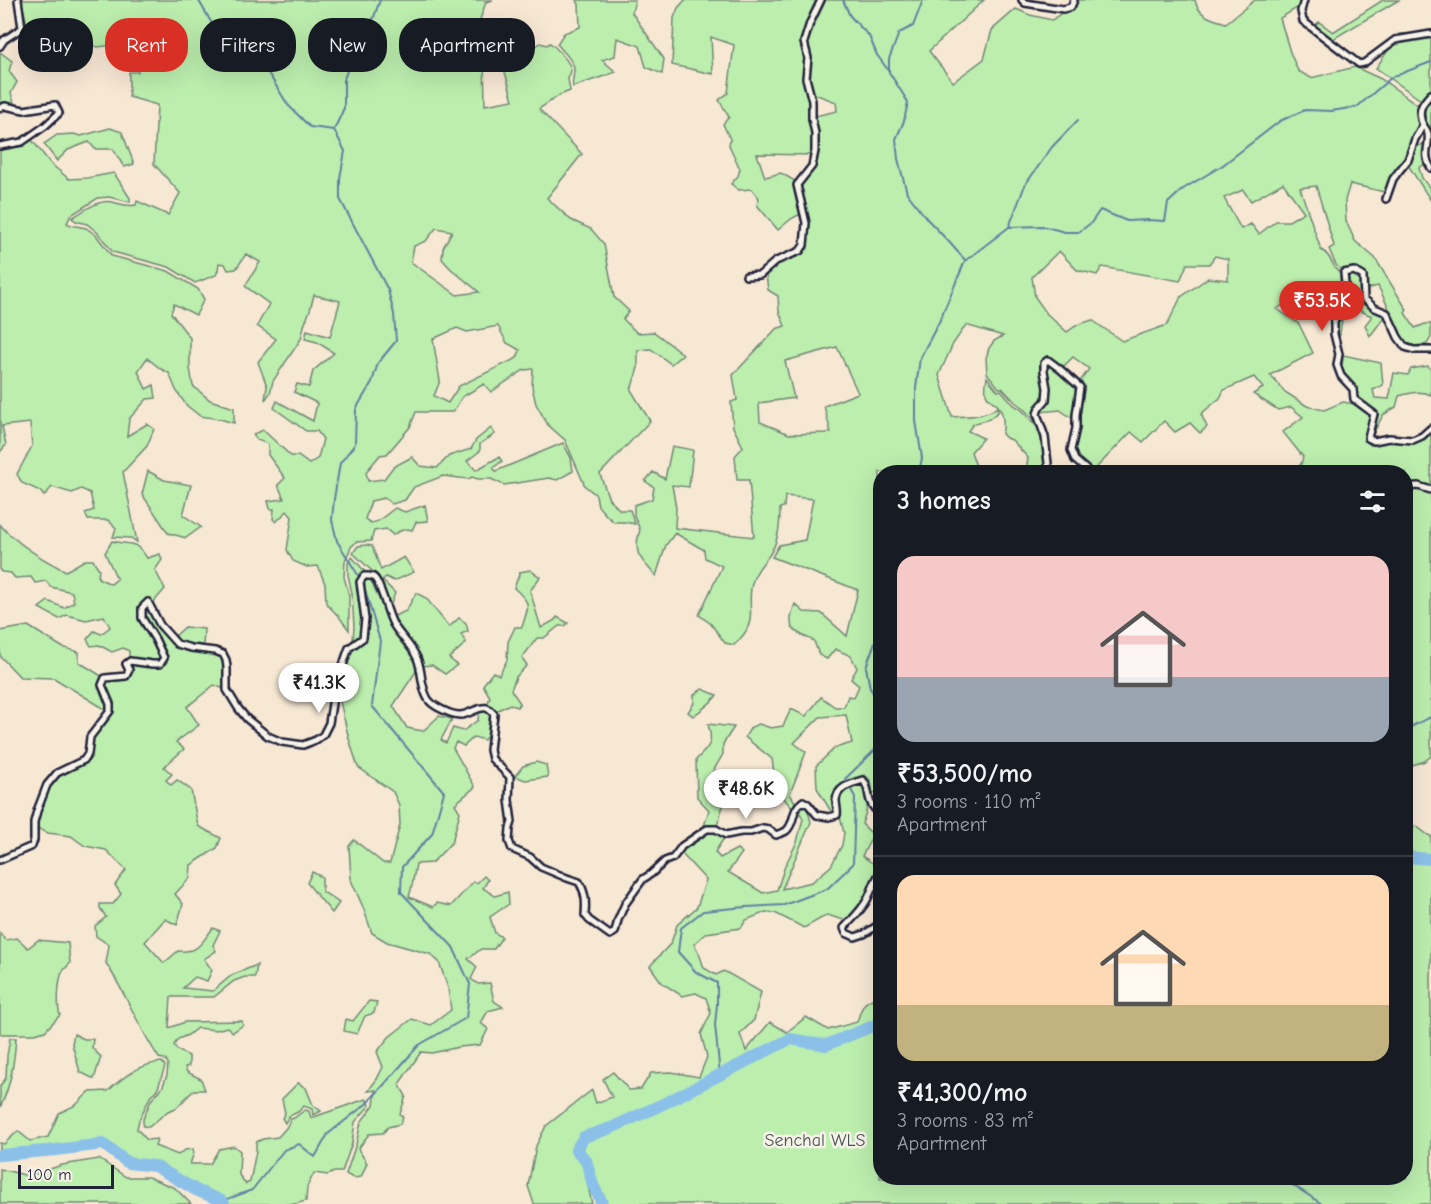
<!DOCTYPE html>
<html lang="en">
<head>
<meta charset="utf-8">
<style>
  body { margin:0; font-family:"Comic Neue",sans-serif; background:#20242c; color:#f1f3f6; height:100vh; display:flex; flex-direction:column; font-size:22px; white-space:nowrap }
  * { box-sizing:border-box; margin:0 }
  p { font-size:20px; color:#9ea1a6 }
  .icon { flex:none; width:33px; height:33px; fill:none; stroke:currentColor; stroke-width:2; stroke-linecap:round; stroke-linejoin:round }
  .map { position:relative; flex:1; overflow:hidden }
  .sheet { position:absolute; left:873px; top:465px; width:540px; height:720px; display:flex; flex-direction:column; background:#171b24; border-radius:24px; box-shadow:0 6px 24px #0002 }
  .sheet>* { flex:none }
  .top-card { position:absolute; left:18px; top:18px; width:570px; height:54px; display:flex; gap:12px }
  .scale { position:absolute; left:18px; bottom:15px; width:96px; box-sizing:border-box; padding-left:6px; border:3px solid #22223b; border-top:0; font-size:16px; line-height:21px; white-space:nowrap; color:#22223b; -webkit-text-stroke:4px #f7f3e8; paint-order:stroke }
  .price { position:absolute; translate:-50% -51px; padding:0 14px; border-radius:21px; background:#fff; color:#222; font-size:20px; line-height:39px; filter:drop-shadow(0 2px 3px #0008) }
  .price::after { content:''; position:absolute; left:50%; top:36px; width:18px; height:14px; margin-left:-9px; background:inherit; clip-path:polygon(0 0,100% 0,50% 100%) }
  .price.current { background:#d93025; color:#fff }
  ul { padding:0; list-style:none }
  li { display:grid; align-content:center; gap:12px; height:318px; padding:0 24px }
  li+li { border-top:2px solid #363941 }
  li span { display:grid; place-items:center; height:186px; border-radius:18px; color:#555 }
  li>.icon { margin-inline-start:auto }
  span .icon { width:108px; height:108px; fill:#fffc; stroke-width:1 }
  li b { font-size:26px }
  h2 { display:flex; justify-content:space-between; align-items:center; height:72px; padding:0 24px; font-size:26px }
  .tag { padding:0 21px; border-radius:24px; background:#171b24; box-shadow:0 6px 24px #0002; font-size:21px; line-height:54px }
  .tag.current { background:#d93025; color:#fff }
  .map>svg:first-child { display:block }
</style>
</head>
<body>
<div class="map">
<svg width="1431" height="1204" viewBox="0 0 1431 1204">
  <rect width="100%" height="100%" fill="#f7e8d4"/>
  <filter id="ink" filterUnits="userSpaceOnUse"><feTurbulence type="fractalNoise" baseFrequency=".0167" numOctaves="2"/><feDisplacementMap in="SourceGraphic" scale="12" xChannelSelector="R" yChannelSelector="G"/><feConvolveMatrix kernelMatrix="1 2 1 2 8 2 1 2 1" color-interpolation-filters="sRGB"/></filter>
  <g filter="url(#ink)">
    <g fill="#bceeae" stroke="#6f8874" stroke-width="1.5" fill-rule="evenodd">
      <path d="M21,0H493L486,2L475,34L484,59L485,105L513,100L505,72L540,43L547,45L550,43C556,47 571,63 571,70C571,73 569,76 568,79L570,91L560,95L539,109L582,154L547,198L571,220L591,229L604,244L614,297L629,311L623,319L637,333L654,332L683,354L671,364L651,349L638,350V368L631,390L650,421L600,474L609,499L620,510H630L635,524L624,522H614L606,515L598,506L596,495L585,486L565,440L548,425L536,404L532,387L533,369L524,370L491,392L484,384L462,397L453,412H416L410,427L387,454L380,455L366,472L368,481L384,479L393,467L412,457L420,466L437,468L449,456L471,449L476,440L491,428L495,434L480,444V451L467,461L476,470L499,457L502,461L493,468L496,471L563,443L571,458L573,471L557,480L549,478L504,485L491,479H478L472,477L468,479L443,476L414,487L405,500L392,504L384,498L371,501L365,519L371,523L378,521L395,508L405,512L425,505L428,521L416,522L412,530C406,528 398,531 393,535L386,529L374,531L371,541L356,542L351,547L345,561L344,577L349,595V630L340,618L326,603L325,584L318,566L307,567L293,561L287,550L292,517L287,511L276,522L273,519L274,509H270L268,501L284,499L278,485L285,478L268,455V444L257,440L253,434L263,430L291,456H298L309,464L318,458L323,439L317,431H306L274,408L277,401L313,421L317,403L294,392L297,384L309,387L313,371L334,353L317,342L305,339L307,330L330,337L340,301L314,295L310,310L304,326L301,339L273,381L270,393L265,400L267,386L258,362L276,339L257,326L269,304L245,286L260,262L246,254L236,269L228,270L225,264L219,263L218,270L216,275L195,283L169,267L113,252L97,232L87,224L76,221L72,218C83,211 99,199 112,202C121,204 128,207 136,205L137,201L168,215L180,193L154,164L157,105L129,97V72H138L137,62L115,45L97,47L74,33L38,46L26,30L27,24ZM436,228L452,231L443,248L442,259L450,268L479,292L457,295L411,262L414,246L426,241ZM498,326L507,343L520,350L517,358L459,386L448,403L434,396L440,381L433,339L457,328L467,332Z"/>
      <path d="M576,0H635L632,13L664,59L662,74L646,67L640,46L617,38L615,56L602,60L616,72L573,87C571,78 575,75 574,68C573,60 562,50 557,44L564,33L580,27L579,4Z"/>
      <polygon points="685,0 817,0 804,31 801,44 805,59 803,79 810,102 809,121 813,141 812,155 757,154 765,177 781,173 795,181 802,213 791,219 778,230 757,205 759,198 752,189 739,190 731,184 738,176 740,169 729,145 730,139 723,124 729,117 719,100 728,93 734,45 711,37 713,74 672,65 674,18 678,8"/>
      <path d="M825,0H984L929,51L953,82L984,59L992,30L1016,9L1030,15L1052,20L1063,12L1070,11L1075,7L1078,0H1195C1198,16 1212,19 1226,23L1255,0H1302L1297,8L1280,18L1290,52L1298,71L1311,78L1355,67L1381,79L1418,105V128L1406,158L1395,172L1384,192L1350,184L1345,200L1346,221L1355,241L1375,258L1407,310L1405,313L1415,328L1425,324H1431V337L1427,344L1414,346L1405,342L1378,286L1367,289L1366,276L1355,269C1334,272 1337,266 1329,249L1334,246L1316,186L1300,188L1321,250C1332,255 1331,267 1342,275L1344,296L1334,319L1289,301L1277,309L1299,324L1313,353L1270,375L1285,392L1307,406L1324,410L1343,402L1360,405L1372,415L1366,439L1370,445L1385,442L1414,443L1431,431V487L1406,485V472H1293L1301,464L1303,457L1283,432L1303,417L1291,407L1278,410L1253,394L1263,388L1254,377L1224,390L1220,398L1201,414L1207,427L1200,433L1190,423L1175,432L1164,421L1143,442L1131,432L1097,467L1102,472H1091L1076,458L1074,447L1078,422L1079,383L1089,369L1073,357L1062,368L1049,358L1042,360C1039,372 1048,388 1043,400C1042,403 1039,405 1037,408L1039,423L1036,422L1022,407L1015,402L1002,388H999L987,373L986,358L989,348L994,341L1003,336L966,325L953,344L939,375L952,417C966,416 986,417 997,407L999,411L989,419L973,424L968,431L983,438L971,452L977,469L972,472H880V773L876,778L880,783V792L873,794L871,781L865,775C853,777 835,784 834,798C833,803 835,808 836,813L833,815L817,788L816,766L835,748L852,743L846,715L820,717L794,743L806,752L790,794L795,802L792,808L776,789L772,759L745,737L751,727L759,724L771,728L783,726L791,709L806,716L821,697L835,707H844L848,696L854,697L859,686L851,679L857,668L851,656L835,649L827,659L819,655L814,641C793,631 785,629 795,604L804,612L821,613L847,636L858,590L772,557L779,545L805,540L813,499L785,496L784,507L780,508C780,525 779,542 768,557C762,564 756,571 753,580C744,607 762,620 734,645L725,643L711,624L699,615L722,566L705,558L704,550L675,533L666,545L656,576C641,559 632,554 640,530L634,515V505L652,499L654,487L645,481L653,472L665,479L672,446L693,450L689,487L672,485L676,508L675,528L754,537L749,480H737L735,456L743,447L733,427L731,402L737,400L733,375L776,329L785,326L779,311L778,296L768,290L766,274L777,262L808,249L806,212L800,188L816,155L819,140L815,116L837,111L836,102L812,93C802,56 804,32 825,0ZM1283,183L1304,212L1289,221H1276L1259,234L1251,224L1241,229L1224,198L1243,190L1251,201ZM1059,251L1077,270L1097,275L1102,267L1180,281L1187,264H1209L1215,256L1228,259V280L1208,278L1181,297L1167,325L1122,341L1092,320L1077,325L1067,332L1047,314L1035,297L1032,277ZM837,347L858,393L824,406L831,433L789,434L760,422L759,403L794,398L785,361Z"/>
      <polygon points="1383,0 1399,0 1336,37 1332,41 1313,27 1319,22 1333,32"/>
      <path d="M1431,33V131C1425,121 1424,114 1425,103L1376,68L1399,34Z"/>
      <polygon points="0,52 12,61 9,71 17,82 11,93 14,103 0,105"/>
      <polygon points="110,128 122,132 134,164 124,167 113,149 95,149 89,142 68,150 57,161 44,144 57,135 74,134 81,136"/>
      <polygon points="31,139 51,164 69,179 87,178 114,173 130,198 130,202 109,197 98,198 71,215 67,223 71,225 86,228 96,235 112,256 168,271 198,289 204,299 196,315 174,304 171,313 190,338 190,368 193,386 210,400 234,408 234,423 220,419 200,416 186,405 176,390 169,373 161,369 147,358 138,371 146,389 154,385 156,398 147,399 129,419 127,436 147,424 154,429 147,446 123,472 137,542 131,538 113,537 116,528 108,520 88,520 85,513 94,510 90,493 81,489 72,493 52,487 44,496 40,491 22,483 17,474 32,446 30,423 2,426 6,445 0,452 0,149 23,145"/>
      <polygon points="1425,143 1425,164 1419,168 1422,178 1429,187 1431,187 1431,201 1408,165 1416,147"/>
      <path d="M1354,273L1362,278L1363,302L1386,315L1370,336L1365,325L1372,316C1367,314 1363,312 1359,310C1342,302 1341,324 1340,335H1335C1337,314 1347,295 1347,274Z"/>
      <path d="M1343,355L1381,363L1383,385L1373,390L1375,398L1389,399L1394,373L1408,375L1411,369L1428,366L1431,370V395C1421,390 1409,393 1399,396L1396,407L1383,415L1372,436L1371,434L1377,414L1360,400L1357,390L1344,373L1342,368Z"/>
      <polygon points="1048,363 1078,389 1072,418 1060,410 1040,412 1041,408 1047,400 1046,364"/>
      <path d="M987,377L998,391L1001,390L1014,405L1021,409L1036,426H1041L1048,472H1027L1026,470L1028,458L1012,440L1006,438L1002,434C1004,427 1004,412 998,406C995,402 990,401 987,396C984,391 986,383 987,377Z"/>
      <polygon points="148,471 164,480 191,485 183,515 201,527 186,538 168,533 142,494"/>
      <polygon points="1409,488 1418,488 1431,492 1431,756 1425,761 1406,767 1406,490"/>
      <path d="M0,525C19,545 41,559 66,571L85,560H93L99,569L98,578L111,584L117,579L105,553L112,541C130,546 135,539 147,558L160,554L162,560L155,570L165,589L152,604L140,607L162,658L159,663L129,660V651L123,648L112,652L99,645L91,646L87,639L94,631L101,634L110,627L104,616L86,620L67,615L59,619L39,608L48,601L64,608L74,602L72,592L51,587L46,581L35,583L31,577L15,578L11,573L2,572L0,571Z"/>
      <polygon points="366,545 372,546 381,570 404,557 414,572 394,581 386,577 382,580 395,593 389,610 382,597 373,572 353,553 358,546"/>
      <polygon points="352,557 368,575 393,629 414,657 417,670 393,706 407,728 423,731 439,716 452,719 441,740 446,743 453,728 463,731 478,720 479,711 487,710 492,716 492,729 484,740 474,737 464,746 456,742 453,748 475,787 455,804 460,812 452,842 432,863 416,864 412,886 409,897 433,907 437,903 451,906 473,882 477,883 484,876 488,880 483,888 495,896 508,892 509,904 490,917 495,933 502,937 494,949 481,949 468,959 477,967 471,979 478,984 490,983 494,1001 503,1007 488,1011 481,1023 488,1029 480,1045 459,1047 432,1053 421,1052 399,1084 406,1096 400,1114 403,1117 400,1124 388,1127 383,1133 369,1134 358,1149 367,1163 361,1177 353,1178 346,1174 356,1144 361,1122 374,1105 376,1090 368,1091 377,1079 383,1067 377,1052 389,1037 412,1019 431,1025 451,1010 448,988 439,962 430,954 387,942 372,933 363,907 351,880 349,846 354,840 383,863 390,863 400,825 399,805 393,792 358,767 349,739 338,693 353,640 354,627 352,593 348,575 348,563"/>
      <path d="M530,570L540,577L530,591L541,628L555,620L557,617L568,623L565,626H559L544,638H537L522,658L527,665L516,677L511,690L520,703L517,707L510,704L494,712L487,705L490,697L483,685L493,672L499,675L507,660L508,642L515,627H522C529,605 532,604 514,588L520,572Z"/>
      <polygon points="416,593 426,598 449,627 459,618 466,623 468,631 461,634 466,643 449,658 457,665 445,674 432,665 422,666 419,656 397,626 394,616 406,611"/>
      <path d="M147,604L177,645L223,655C227,665 226,678 224,689L214,685L187,707L199,725L176,742L184,749L164,767L172,774L166,780L171,785L177,780L191,790L198,826L221,838L217,848L191,865L190,878L175,894L183,904L177,925L165,919L145,942L164,963L178,951C199,953 201,943 213,928L220,931L213,945L216,951L204,959L212,970L207,981L195,977L183,988L213,991L232,975L257,965L255,977H245L234,981L214,997H171L169,1028L185,1022L242,1021L243,1025L233,1032L227,1027L216,1030L197,1028L188,1035L178,1039L174,1045L177,1050L189,1056V1066L185,1067L187,1072L201,1079L205,1090H194L176,1108L168,1111L149,1127L143,1126V1119L151,1100L162,1088L167,1075L168,1063L164,1059L159,1058C139,1028 126,994 106,963L109,945L96,936L95,926L106,917L100,908V904H113L121,894L115,885L126,870L106,850L85,846L71,836L48,833L37,828C40,811 47,781 62,773C72,767 83,764 91,756L92,738L112,712L104,684L106,679L128,677V665L131,662L152,665L165,658L144,618L143,608Z"/>
      <polygon points="28,626 62,647 79,652 79,662 103,677 108,711 54,678 20,677 0,656 0,631"/>
      <path d="M185,627L204,629L203,648C192,647 181,646 175,636Z"/>
      <path d="M702,689L717,695C710,705 703,708 693,716L688,712L694,703V695Z"/>
      <path d="M708,724L734,727L723,744V754L711,775L714,779L710,795L723,806L717,826H704L709,810L697,797L696,760C709,746 714,745 708,724Z"/>
      <polygon points="536,762 546,765 548,777 525,780 515,776 523,766"/>
      <path d="M863,782C872,796 867,810 862,824L873,835L862,856L880,868L872,880L864,901L847,921L827,915L804,928L775,913L766,912L746,920L741,928L706,933L694,944L699,953L704,968L716,975L724,971L761,992L754,1020L740,1034L746,1051L770,1022L787,1032L806,1017L828,1030L857,1022C862,1006 863,1000 880,997V1020L826,1042L789,1037L610,1127L582,1135L574,1151L583,1163L592,1204H534L528,1186L536,1146L546,1126L592,1090L596,1103L612,1097L603,1079L613,1072L629,1090L641,1089L651,1073L671,1072L699,1077L707,1057L701,1034L711,1013L706,998L696,993L682,996L662,983L650,966L671,943L677,925L697,907L706,880L681,853L685,848L707,832H716L724,838L715,852L720,858L737,849L742,853L728,872L763,893L777,890L785,866L797,842L803,819L797,807L802,803L807,807L811,822L782,889L812,882L831,866L842,845L844,833L840,817L841,809L838,801C845,783 848,789 863,782Z"/>
      <polygon points="1416,826 1428,835 1431,836 1431,856 1406,853 1406,829"/>
      <polygon points="1406,859 1431,862 1431,1204 607,1204 595,1183 590,1159 583,1150 587,1139 612,1131 665,1106 722,1078 791,1041 827,1047 880,1025 880,1178 1406,1178"/>
      <polygon points="312,872 322,877 322,891 339,903 332,913 307,883"/>
      <path d="M0,933L6,940L17,938L28,948L38,940L68,943L70,963C68,966 65,968 63,971C58,978 57,1007 60,1015L45,1031L35,1034H0Z"/>
      <polygon points="369,1001 377,1002 374,1013 365,1016 357,1034 344,1031 346,1019 353,1021"/>
      <polygon points="74,1034 84,1039 93,1039 92,1048 101,1057 94,1079 80,1072 72,1044"/>
      <path d="M10,1038H16C14,1063 11,1085 0,1108V1086L6,1078L7,1056Z"/>
      <path d="M162,1062L165,1066L158,1088L150,1097L139,1120L137,1129L147,1140L157,1139L155,1146L178,1155L185,1150L193,1149L194,1153L190,1164H210L219,1149L234,1146L240,1151L239,1175L246,1184L250,1182L256,1151V1142L263,1139L278,1137L286,1128L291,1119L294,1118L305,1110L309,1111L311,1118L366,1099L370,1105L355,1122L352,1143L342,1172H334L328,1175L314,1173L307,1187L306,1201L295,1204H228L224,1198L197,1188L155,1163L129,1161L104,1141L55,1147L0,1152V1143L4,1144L18,1131L30,1141L48,1137L59,1113L76,1105L89,1092L108,1091C124,1076 140,1064 162,1062Z"/>
      <polygon points="298,1083 306,1088 313,1105 321,1111 313,1115 312,1109 304,1106 298,1112 289,1116 285,1123 282,1118 285,1113 282,1099"/>
      <polygon points="99,1159 126,1177 148,1177 175,1188 191,1204 0,1204 0,1169 29,1176 62,1165"/>
    </g>
    <g fill="none" stroke-linecap="round" stroke-linejoin="round">
      <g stroke="#6181a3" stroke-width="2">
        <polyline points="197,0 199,1 219,36 246,58 265,68 288,105 310,127 334,130 345,151 340,178 340,199 388,290 394,314 396,341 378,363 372,382 356,409 355,444 340,463 334,499 332,520 337,541 363,583 380,641 372,706 444,792 432,834 402,867 401,892 453,947 470,984 466,1018 419,1045 383,1086 366,1104 328,1134 315,1157 299,1144 284,1150 252,1190 222,1201"/>
        <polyline points="843,0 850,16 869,36 877,55 888,70"/>
        <polyline points="923,0 913,26 899,33 889,59 889,72 908,102 904,121 896,139 898,159 907,193 927,219 949,242 965,260"/>
        <polyline points="334,130 344,108 344,79 354,52 374,17 380,0"/>
        <polyline points="1009,227 1042,226 1065,232 1079,232 1091,223 1100,210 1127,221 1148,220 1165,221 1168,203 1183,189 1223,165 1280,121 1305,110 1331,111 1357,107 1392,77 1431,62"/>
        <polyline points="919,472 922,458 916,421 916,388 920,358 939,322 965,261 1009,227 1025,185 1052,147 1078,120"/>
        <polyline points="880,628 866,667 870,688 880,704"/>
        <polyline points="1406,729 1431,717"/>
        <polyline points="720,1075 715,1025 717,1004 717,983 696,972 678,952 681,928 703,911 746,907 784,905 827,889 853,864 855,797 845,779 880,745"/>
        <polyline points="1282,1178 1322,1204"/>
      </g>
      <g stroke="#8bc1e9" stroke-width="12">
        <polyline points="1406,857 1431,859"/>
        <polyline points="0,1155 56,1150 103,1144 128,1163 155,1166 196,1190 222,1201 224,1204"/>
        <polyline points="601,1204 602,1203 593,1185 586,1160 576,1150 584,1137 611,1128 663,1104 790,1039 826,1045 880,1023"/>
      </g>
      <defs>
        <g id="street">
          <polyline points="1022,0 1025,3 1063,9 1071,7 1074,0"/>
          <polyline points="1304,0 1301,11 1303,21 1359,64 1364,63 1395,40 1431,34"/>
          <polyline points="0,46 4,40 22,28 18,0"/>
          <path d="M1431,94C1421,104 1417,112 1423,125C1425,128 1428,131 1428,134C1430,147 1422,154 1431,168"/>
          <polyline points="0,108 5,106 24,110 55,105 59,113 45,126 22,142 0,146"/>
          <polyline points="1386,199 1393,179 1399,171 1408,160 1415,139 1423,125"/>
          <polyline points="746,276 760,275 776,261 800,251 804,245 806,223 797,185 812,166 815,151 815,133 812,119 812,101 806,78 808,58 804,42 810,23 821,0"/>
          <polyline points="1431,350 1414,350 1405,347 1398,337 1387,313 1375,308 1364,299 1363,276 1354,271 1344,273 1346,295 1340,312 1334,322 1334,334 1339,354 1337,365 1341,376 1353,389 1354,399 1374,414 1368,438 1374,441 1389,438 1413,440 1422,436 1431,428"/>
          <polyline points="1049,472 1045,437 1037,414 1039,408 1046,400 1047,388 1044,371 1044,363 1048,360 1060,369 1080,387 1076,415 1076,428 1071,450 1075,460 1089,472"/>
          <polyline points="1406,487 1418,486 1431,490"/>
          <path d="M0,860L32,846L34,840V822L37,811L47,785L57,773L84,760L88,754L90,737L110,711V704L102,685L105,678L126,676L129,670L126,664L130,661L152,664H160L164,658L155,639L142,618V608L148,602L160,625L177,644L191,648L215,651L223,654L226,660L227,667V690L238,708L247,719L268,736L282,742L303,745L316,740L323,735L329,723L333,697L346,656L349,648L363,638L365,619L360,582L364,576C370,576 373,575 376,580C384,594 386,610 393,624C400,636 412,646 417,658C423,672 420,686 428,699C432,706 451,715 460,715C469,715 478,706 487,708C489,709 492,712 494,714L490,750L492,759L510,777L509,800L512,822L510,828L509,841L512,849L530,857L541,867L567,878L579,882C586,893 586,903 585,915L589,920L610,935L615,932L618,920L625,904L643,879L651,874L665,861L673,858L682,846L707,829H716L726,835L741,832H751L763,828L768,829L776,835C780,833 783,833 786,831C796,823 790,810 803,801L808,804L817,815L829,817L837,815C838,811 836,805 836,800C838,785 853,784 863,780C870,788 867,798 872,805C875,810 878,812 880,818"/>
          <path d="M880,873C874,881 872,891 867,900C861,911 852,919 844,928L846,933L855,937L864,934L880,924"/>
        </g>
      </defs>
      <use href="#street" stroke="#22223b" stroke-width="10"/>
      <use href="#street" stroke="#f7f3e8" stroke-width="5"/>
    </g>
  </g>
  <g text-anchor="middle" dominant-baseline="central" stroke-width="5" stroke-linejoin="round" paint-order="stroke">
    <g font-size="18" fill="#485558" stroke="#f7f3e8">
      <text x="815" y="1140">Senchal WLS</text>
    </g>
  </g>
</svg>
<div class="scale">100 m</div>
<b class="price current" style="left:1322px;top:332px">₹53.5K</b>
<b class="price" style="left:319px;top:714px">₹41.3K</b>
<b class="price" style="left:746px;top:820px">₹48.6K</b>
<div class="top-card">
<a class="tag">Buy</a>
<a class="tag current">Rent</a>
<a class="tag">Filters</a>
<a class="tag">New</a>
<a class="tag">Apartment</a>
</div>
<section class="sheet">
<h2>3 homes<svg class="icon" aria-label="filters" viewBox="0 0 24 24"><path d="M4 7h16M4 17h16"/><circle cx="9" cy="7" r="2"/><circle cx="15" cy="17" r="2"/></svg></h2>
<ul>
<li><span style="background:linear-gradient(#f6c9c9 65%,#9aa5b1 0)"><svg class="icon" aria-label="home" viewBox="0 0 24 24"><path d="M3 11l9-7 9 7M6 9v11h12V9"/></svg></span><div><b>₹53,500/mo</b><p>3 rooms · 110 m²</p><p>Apartment</p></div></li>
<li><span style="background:linear-gradient(#ffd9b3 70%,#c2b280 0)"><svg class="icon" aria-label="home" viewBox="0 0 24 24"><path d="M3 11l9-7 9 7M6 9v11h12V9"/></svg></span><div><b>₹41,300/mo</b><p>3 rooms · 83 m²</p><p>Apartment</p></div></li>
</ul>
</section>
</div>
</body>
</html>
